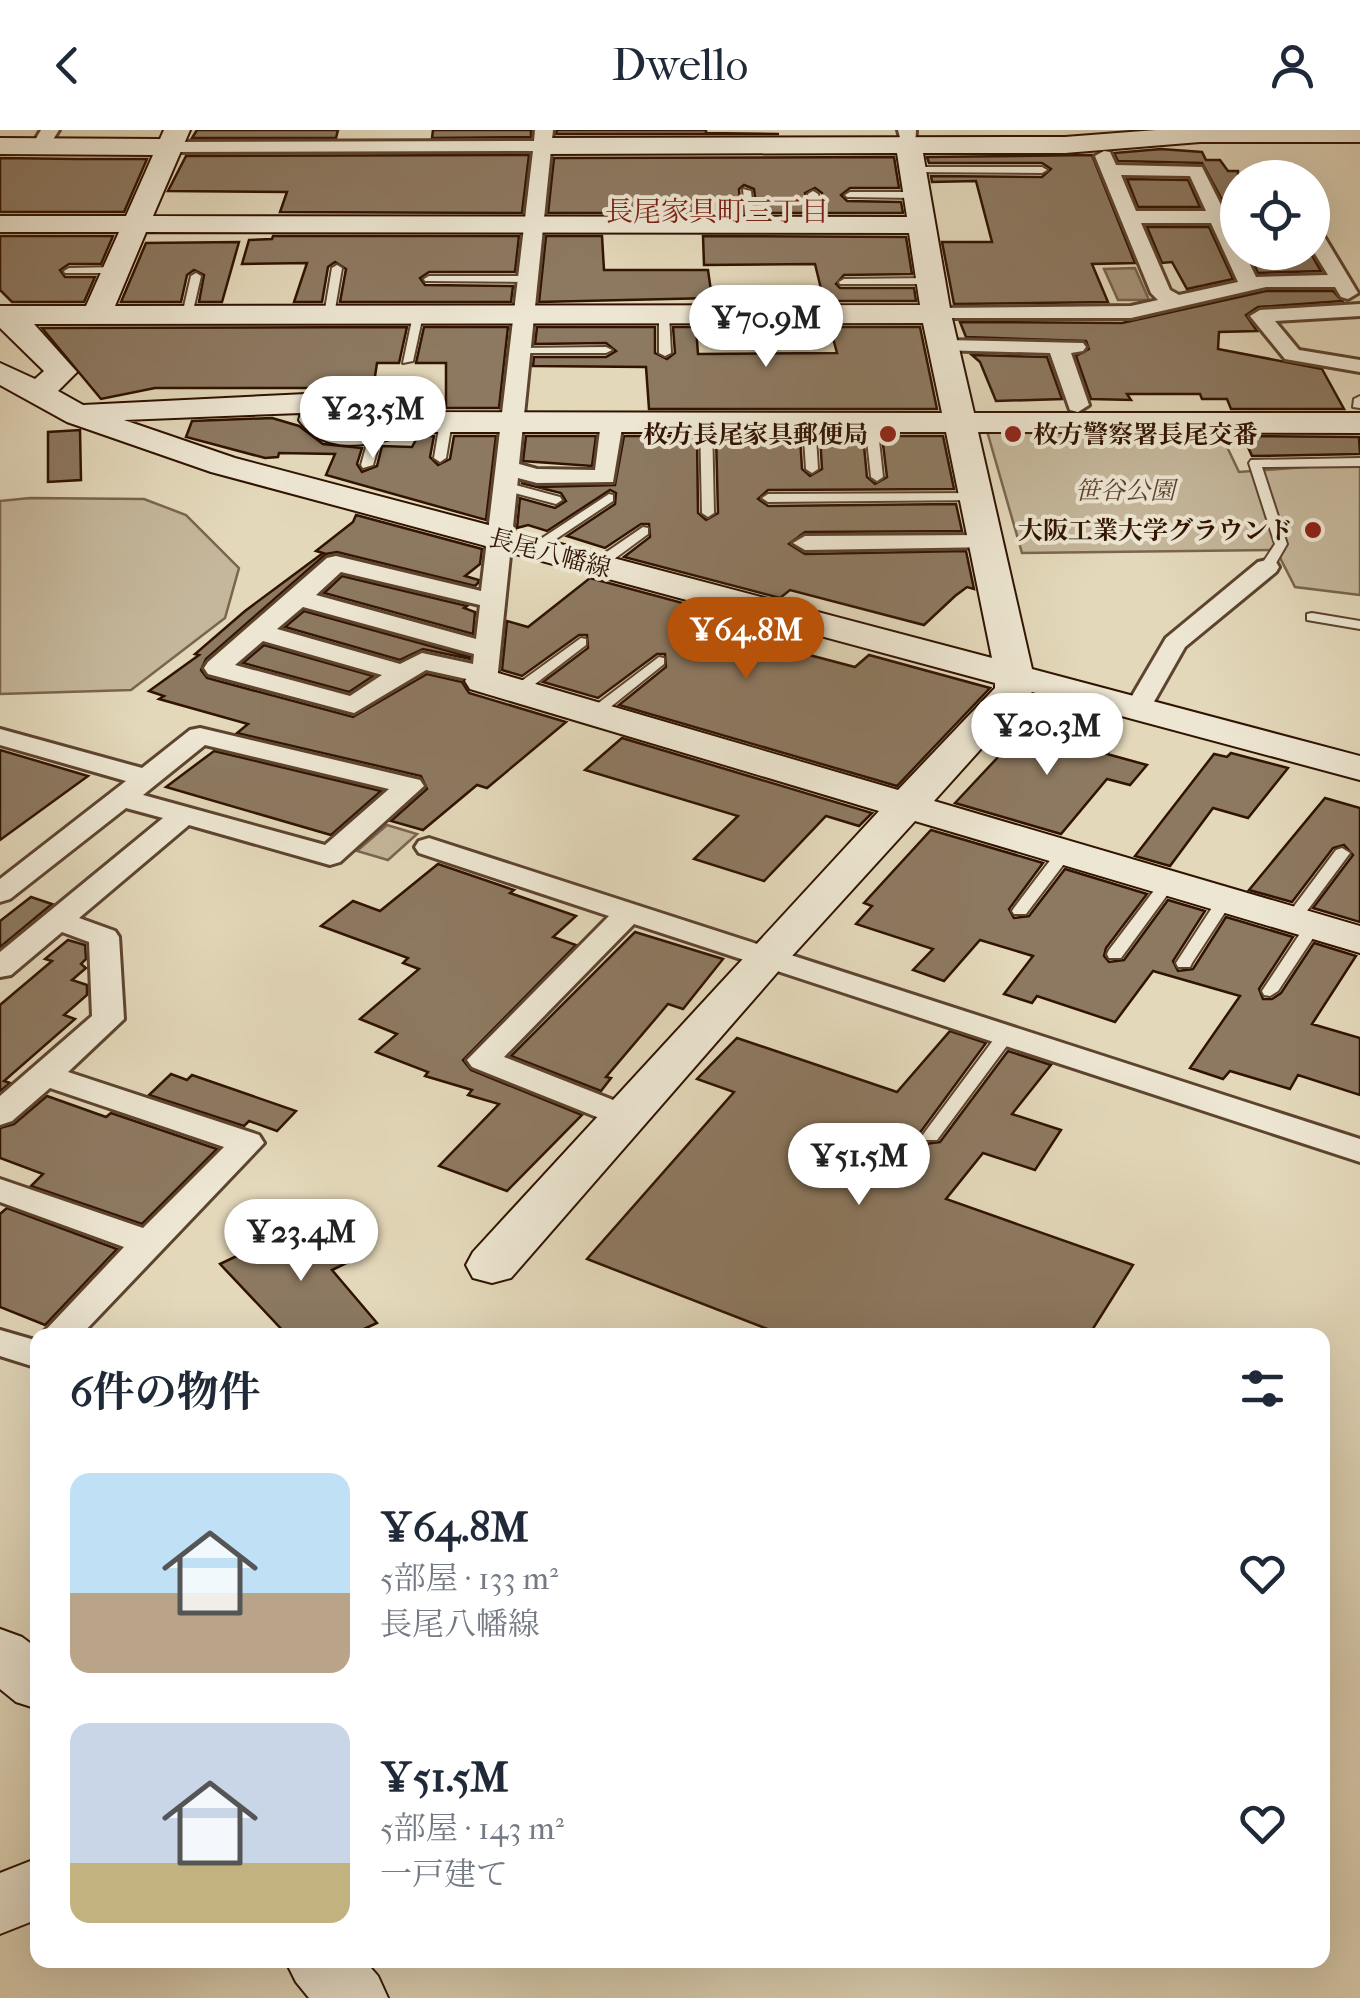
<!DOCTYPE html>
<html lang="ja">
<head>
<meta charset="utf-8">
<style>
  body { margin:0; font-family:"IM FELL French Canon","Noto Serif JP",serif; background:#f2f2f3; color:#1f2937; height:100vh; display:flex; flex-direction:column; font-size:38px; white-space:nowrap }
  * { box-sizing:border-box; margin:0 }
  p { font-size:32px; color:#747a83 }
  .icon { flex:none; width:55px; height:55px; fill:none; stroke:currentColor; stroke-width:2; stroke-linecap:round; stroke-linejoin:round }
  .map { position:relative; flex:1; overflow:hidden }
  .side { position:absolute; left:30px; top:1198px; width:1300px; height:640px; display:flex; flex-direction:column; background:#fff; border-radius:20px; box-shadow:0 10px 40px #0002 }
  .side>* { flex:none }
  .controls { position:absolute; left:1220px; top:30px; display:grid; gap:20px }
  .controls a { display:grid; place-items:center; width:110px; height:110px; border-radius:50%; background:#fff; box-shadow:0 10px 40px #0002; font-size:50px }
  .price { position:absolute; translate:-50% -85px; padding:0 22px; border-radius:35px; background:#fff; color:#222; font-size:32px; line-height:65px; filter:drop-shadow(0 2px 5px #0008) }
  .price::after { content:''; position:absolute; left:50%; top:60px; width:30px; height:22px; margin-left:-15px; background:inherit; clip-path:polygon(0 0,100% 0,50% 100%) }
  .price.on { background:#b45309; color:#fff }
  ul { padding:0; list-style:none }
  li { display:flex; align-items:center; gap:30px; height:250px; padding:0 40px }
  li span { display:grid; place-items:center; flex:none; width:280px; height:200px; border-radius:20px; color:#555 }
  li>.icon { margin-inline-start:auto }
  span .icon { width:120px; height:120px; fill:#fffc; stroke-width:1 }
  li b { font-size:42px }
  h2 { display:flex; justify-content:space-between; align-items:center; height:120px; padding:0 40px; font-size:42px }
  header { display:flex; justify-content:space-between; align-items:center; height:130px; padding:0 40px; background:#fff; font-size:45px; font-weight:600 }
  .map>svg:first-child { display:block }
</style>
</head>
<body>
<header><svg class="icon" aria-label="back" viewBox="0 0 24 24"><path d="M15 5l-7 7 7 7"/></svg>Dwello<svg class="icon" aria-label="person" viewBox="0 0 24 24"><circle cx="12" cy="8" r="4"/><path d="M4 21q1-7 8-7t8 7"/></svg></header>
<div class="map">
<svg width="1360" height="1868" viewBox="0 0 1360 1868">
  <rect width="100%" height="100%" fill="#e3d8ba"/>
  <filter id="stains"><feTurbulence type="fractalNoise" baseFrequency=".002" numOctaves="4"/><feColorMatrix values="0 0 0 0 .2 0 0 0 0 .09 0 0 0 0 .02 0 0 0 .5 -.17"/></filter>
  <radialGradient id="worn" r=".72"><stop offset=".6" stop-color="#630" stop-opacity="0"/><stop offset="1" stop-color="#630" stop-opacity=".3"/></radialGradient>
  <g fill="#c5b79b" stroke="#7a654e" stroke-width="2.5">
    <polygon points="1218,298 1239,342 1360,333 1360,465 1295,457 1274,416 1274,420 1022,423 987,301"/>
    <polygon points="30,368 144,369 186,385 239,438 225,488 131,560 0,564 0,371"/>
    <polygon points="387,695 417,704 388,730 357,721"/>
  </g>
  <polygon fill="#a6957b" stroke="#77614a" stroke-width="2.5" points="1135,138 1149,170 1118,170 1104,139"/>
  <g fill="#8d7961" stroke="#301301" stroke-width="2.5">
    <polygon points="197,0 338,0 336,8 192,8"/>
    <polygon points="433,0 531,0 531,7 432,8"/>
    <polygon points="557,0 706,0 706,3 779,4 556,4"/>
    <polygon points="1161,19 1202,22 1206,30 1220,30 1228,41 1238,41 1238,78 1226,77 1202,33 1118,31 1114,23"/>
    <polygon points="529,25 522,83 280,82 287,62 168,61 186,26"/>
    <polygon points="1092,25 1135,133 1092,134 1108,172 954,174 942,112 992,112 976,51 932,52 931,46 1042,47 1051,39 1042,33 929,33 927,27"/>
    <polygon points="894,27 899,58 850,58 841,65 847,71 901,72 903,83 826,83 822,63 815,58 805,63 808,83 757,83 754,59 744,55 739,59 741,83 548,83 554,28"/>
    <polygon points="0,28 77,29 147,29 124,82 0,82"/>
    <polygon points="1127,49 1188,50 1200,77 1138,77"/>
    <polygon points="1147,97 1209,97 1233,149 1187,159 1172,132 1162,133"/>
    <polygon points="0,106 113,106 101,134 69,134 60,140 65,147 95,147 84,172 12,172 0,160"/>
    <polygon points="273,106 519,106 515,142 429,142 420,148 425,155 513,156 511,172 340,172 346,139 335,132 328,137 322,172 294,172 307,133 242,134 249,110 272,109"/>
    <polygon points="546,106 602,106 604,140 708,140 712,168 539,172"/>
    <polygon points="703,106 906,107 912,144 844,145 836,154 840,158 914,158 916,171 824,171 815,134 704,135"/>
    <polygon points="239,112 222,172 199,172 204,145 194,140 187,145 181,172 121,172 146,113"/>
    <polygon points="1248,122 1310,122 1321,141 1258,143"/>
    <polygon points="1266,161 1333,161 1342,171 1258,177 1246,185 1257,201 1219,202 1218,219 1322,239 1344,279 1231,279 1227,269 1202,269 1200,264 1127,264 1131,270 1091,269 1076,226 1089,219 1086,211 966,207 960,192 1122,193"/>
    <polygon points="407,197 399,233 377,233 374,253 333,258 155,258 101,269 42,198"/>
    <polygon points="424,197 508,197 499,278 446,278 446,233 416,233"/>
    <polygon points="537,197 655,197 655,223 667,229 675,223 673,197 696,197 698,224 837,223 830,197 920,197 937,279 649,279 646,237 533,236 534,227 606,227 616,221 606,213 535,214"/>
    <polygon points="972,225 1047,227 1062,269 996,271 980,232"/>
    <polygon points="272,288 299,296 323,314 362,318 357,334 362,342 377,336 382,316 412,317 418,306 434,306 430,327 438,335 450,329 454,306 496,306 486,390 326,345 335,324 279,323 278,327 265,328 186,307 192,291"/>
    <polygon points="80,300 81,350 48,352 48,302"/>
    <polygon points="526,306 596,306 592,336 523,331"/>
    <polygon points="624,306 697,306 698,383 706,390 718,383 716,306 800,306 802,339 810,346 822,339 820,306 863,306 867,347 875,354 887,347 882,306 943,306 954,359 768,360 758,369 768,376 956,374 962,401 805,402 789,414 805,424 966,421 974,459 967,457 955,466 924,495 790,460 780,468 624,427 650,407 649,394 641,394 605,418 567,406 615,374 616,363 610,360 547,401 528,395 517,398 520,368 555,378 566,371 561,363 521,353 537,357 615,355"/>
    <polygon points="1243,306 1359,307 1360,324 1252,326"/>
    <polygon points="356,385 482,419 480,434 465,446 479,450 478,453 475,456 337,422 326,424 206,529 201,540 207,548 353,587 427,544 462,552 469,563 566,592 487,658 477,655 423,700 391,691 427,659 421,646 237,603 248,594 159,569 164,566 149,561 199,525 195,524 245,481 323,423 316,421 353,392"/>
    <polygon points="342,446 467,476 464,478 475,482 473,504 324,463"/>
    <polygon points="590,448 753,492 737,506 855,537 869,525 990,558 897,656 619,575 666,537 665,524 657,524 598,568 543,552 588,518 587,505 579,505 522,546 502,540 507,491 528,497"/>
    <polygon points="304,481 470,527 470,529 423,519 400,530 285,497"/>
    <polygon points="264,515 373,546 349,562 243,533"/>
    <polygon points="1029,594 1113,616 1107,624 1147,635 1130,655 1107,649 1061,704 955,673"/>
    <polygon points="622,608 872,683 859,696 826,686 764,751 694,729 738,686 585,640"/>
    <polygon points="0,620 88,646 0,710"/>
    <polygon points="214,621 381,661 331,705 166,657"/>
    <polygon points="1231,623 1288,638 1248,688 1213,678 1170,736 1135,726 1214,624 1227,627"/>
    <polygon points="1325,668 1360,678 1360,792 1313,778 1353,725 1344,715 1333,718 1292,772 1249,760"/>
    <polygon points="931,700 1043,733 1009,779 1014,788 1029,786 1065,739 1147,764 1106,818 1104,826 1109,832 1124,830 1168,770 1205,781 1173,831 1178,841 1193,839 1226,787 1293,807 1259,859 1263,869 1272,869 1281,863 1314,813 1356,826 1312,894 1360,908 1360,965 1298,945 1290,959 1230,941 1223,949 1190,938 1240,866 1153,841 1115,892 1037,866 1032,873 1004,864 1033,826 980,810 944,851 913,840 933,819 856,794 872,776 864,773"/>
    <polygon points="438,734 514,760 510,763 576,786 553,807 576,815 463,930 471,940 582,985 507,1061 439,1036 499,974 468,965 472,960 425,946 428,942 376,922 397,904 360,889 419,839 403,833 408,828 321,796 353,771 380,781"/>
    <polygon points="31,767 52,774 0,817 0,791"/>
    <polygon points="635,802 723,829 683,879 668,874 606,947 611,948 601,961 511,926"/>
    <polygon points="68,810 85,815 86,829 81,834 86,838 72,850 87,855 87,865 64,885 75,889 4,951 10,953 0,961 0,875 52,831 45,829"/>
    <polygon points="950,901 986,913 919,1004 925,1014 940,1012 1008,921 1051,935 1012,984 1061,1000 1035,1040 983,1023 946,1069 1133,1135 1089,1205 783,1205 587,1129 734,962 697,949 737,908 897,962"/>
    <polygon points="171,944 187,950 192,945 296,981 277,1001 249,991 244,996 149,965"/>
    <polygon points="47,966 106,987 111,983 217,1019 142,1094 31,1056 43,1044 0,1028 0,998 14,994"/>
    <polygon points="7,1078 117,1119 45,1195 0,1177 0,1084"/>
    <polygon points="313,1090 353,1130 332,1140 377,1193 351,1205 287,1205 220,1134"/>
  </g>
  <g fill="none" stroke-linecap="round" stroke-linejoin="round">
    <defs>
      <g id="lane">
        <polygon points="910,37 1042,37 1047,40 1042,43 907,42 907,38"/>
        <polygon points="743,59 751,61 755,97 746,95"/>
        <polygon points="813,61 818,64 825,96 820,99 815,96 808,64"/>
        <polygon points="850,62 915,62 920,65 915,68 847,67 845,65"/>
        <polygon points="337,135 342,138 334,185 329,188 324,185 332,138"/>
        <polygon points="69,138 117,137 122,140 117,143 65,143 64,141"/>
        <polygon points="196,143 201,146 192,185 187,188 182,185 191,146"/>
        <polygon points="429,146 527,146 532,149 527,152 425,151 424,149"/>
        <polygon points="844,149 931,148 936,151 931,154 840,154 839,152"/>
        <polygon points="664,181 669,184 671,223 665,226 659,223 659,184"/>
        <polygon points="418,182 423,185 413,231 403,233 413,185"/>
        <polygon points="519,218 606,217 612,220 606,223 515,223 513,221"/>
        <polygon points="1360,266 1360,278 1353,277 1354,269"/>
        <polygon points="446,288 452,292 446,328 440,332 434,328 440,292"/>
        <polygon points="706,288 712,292 714,383 708,387 702,383 700,292"/>
        <polygon points="809,288 815,292 818,339 812,343 806,339 803,292"/>
        <polygon points="871,288 877,292 883,347 877,351 871,347 865,292"/>
        <polygon points="376,299 382,303 373,335 363,338 361,335 370,303"/>
        <polygon points="1360,328 1360,336 1262,337 1287,414 1272,440 1262,440 1260,437 1275,414 1249,333 1251,330"/>
        <polygon points="504,352 560,367 562,370 556,374 500,359 498,356"/>
        <polygon points="977,363 983,367 981,370 768,372 762,368 768,364"/>
        <polygon points="609,364 613,365 613,371 538,421 528,421 527,418"/>
        <polygon points="643,397 648,398 648,404 602,438 592,438 592,432"/>
        <polygon points="1312,483 1360,491 1360,499 1307,490 1307,484"/>
        <polygon points="581,508 586,509 586,515 522,564 512,564 512,558"/>
        <polygon points="659,527 664,528 664,534 598,587 588,587 588,581"/>
        <polygon points="1064,718 1072,723 1070,726 1026,784 1014,784 1012,781 1014,778 1058,720"/>
        <polygon points="1342,718 1350,723 1298,793 1286,793 1284,790 1286,787 1336,720"/>
        <polygon points="1168,748 1176,753 1121,828 1109,828 1107,824 1109,820 1162,750"/>
        <polygon points="1225,765 1233,770 1192,833 1190,837 1178,837 1176,833 1217,770"/>
        <polygon points="1313,791 1321,796 1278,861 1270,866 1264,865 1262,861 1305,796"/>
        <polygon points="1006,900 1015,905 937,1010 925,1010 922,1006 925,1002 1000,901"/>
      </g>
      <g id="street">
        <polygon points="41,0 59,0 46,21 40,22 31,17"/>
        <path d="M535,0H553L519,334L537,339L595,340L601,292L612,285L623,292L613,352L537,353L518,348L497,551L484,559L475,557L471,550L426,540L354,583L208,544L204,538L208,532L327,428L336,426L481,461L533,21L170,22L161,17L170,12L534,11ZM341,442L480,475L476,509L316,465ZM303,477L474,524L473,534L422,523L400,534L277,499ZM263,511L382,545L350,566L235,535Z"/>
        <polygon points="898,0 916,0 915,19 903,19"/>
        <path d="M1104,21L1110,22L1116,35L1202,37L1224,81L1238,82V92L1230,93L1238,109V122H1244L1256,147L1328,145L1312,119V96L1319,98L1358,163L1348,169L1341,167L1335,157H1266L1131,188H929V180L936,178L1131,176L1158,170L1151,163L1095,26ZM1121,45L1190,46L1206,81H1136ZM1141,93H1211L1238,152L1179,165L1170,160Z"/>
        <polygon points="1360,174 1360,186 1275,191 1299,220 1360,230 1360,242 1285,229 1250,186 1260,180"/>
        <polygon points="944,210 1083,213 1086,217 1083,221 1071,223 1089,275 1078,282 1070,280 1050,223 937,220 934,216"/>
        <polygon points="988,405 1000,412 996,417 805,420 793,413 805,406"/>
        <polygon points="1267,430 1276,432 1279,437 1276,442 1185,517 1147,584 1129,584 1125,578 1166,508 1258,432"/>
        <path d="M200,598L420,650L424,656L340,732L330,735L189,695L79,788L115,801L119,807L124,889L68,942L259,1005L264,1013L81,1205H41L124,1117L0,1072V1049L143,1098L224,1017L50,958L12,991L0,995V966L92,886L89,812L62,802L11,845L0,847V822L163,688L126,678L10,769L0,772V749L126,651L0,615V599L142,638L190,600ZM205,615L389,659L325,715L143,665Z"/>
        <polygon points="429,708 1360,1009 1360,1032 634,794 504,927 636,979 641,986 636,993 624,997 612,993 472,937 467,930 609,786 419,723 415,717 419,711"/>
        <polygon points="0,1200 38,1211 38,1238 0,1226"/>
      </g>
      <g id="secondary">
        <path d="M164,0H190L153,86L907,87L897,23L542,24L529,16L542,8L1065,7L1156,0H1360V12H1200L1065,23H923L951,184L974,283H1360V303L978,302L1032,539L1360,626V650L1032,562L934,671L1360,796V823L915,691L782,837L511,1148L492,1153L473,1148L466,1135L473,1122L879,681L470,559L465,551L470,543L484,540L498,543L898,660L995,558V553L211,342L67,292L0,255V233L35,249L44,241L0,198V176H86L119,102H0V86H126L153,25L0,24V8L160,9ZM146,102L909,103L920,175L115,176ZM923,193L942,283L425,282C409,249 357,255 327,263L83,275L58,261L77,242L34,194ZM360,275L383,277L394,283C375,298 352,300 332,288L343,278ZM301,283L299,290C327,330 380,312 417,302H946L992,528L235,328L124,290Z"/>
        <polygon points="0,1499 22,1507 38,1519 38,1579 16,1572 0,1559"/>
        <polygon points="38,1728 38,1789 0,1804 0,1743"/>
        <polygon points="285,1830 364,1830 378,1846 388,1868 309,1868 296,1852"/>
      </g>
    </defs>
    <use href="#lane" stroke="#5d442f" stroke-width="4"/>
    <use href="#street" stroke="#5d442f" stroke-width="6"/>
    <use href="#secondary" stroke="#301301" stroke-width="4"/>
    <use href="#lane" fill="#ede6d2" fill-rule="evenodd"/>
    <use href="#street" fill="#ede6d2" fill-rule="evenodd"/>
    <use href="#secondary" fill="#ede6d2" fill-rule="evenodd"/>
  </g>
  <g fill="#8f2418" stroke="#ede6d2" stroke-width="4">
    <circle cx="888" cy="304" r="10"/>
    <circle cx="1013" cy="304" r="10"/>
    <circle cx="1313" cy="400" r="10"/>
  </g>
  <g text-anchor="middle" dominant-baseline="central" stroke-width="8" stroke-linejoin="round" paint-order="stroke">
    <g font-size="25" font-weight="bold" fill="#301301" stroke="#ede6d2" text-anchor="end">
      <text x="868" y="304">枚方長尾家具郵便局</text>
      <text x="1033" y="304" text-anchor="start">枚方警察署長尾交番</text>
      <text x="1293" y="400">大阪工業大学グラウンド</text>
    </g>
    <g font-size="25" font-style="italic" fill="#5d442f" stroke="#ede6d2">
      <text x="1125" y="360">笹谷公園</text>
    </g>
    <g font-size="25" fill="#301301" stroke="#ede6d2">
      <text transform="translate(550 423) rotate(15)">長尾八幡線</text>
    </g>
    <g font-size="28" fill="#7a1f14" stroke="#ede6d2">
      <text x="717" y="81">長尾家具町三丁目</text>
    </g>
  </g>
  <rect width="100%" height="100%" filter="url(#stains)"/>
  <rect width="100%" height="100%" fill="url(#worn)"/>
</svg>
<div class="controls">
<a><svg class="icon" aria-label="locate" viewBox="0 0 24 24"><circle cx="12" cy="12" r="6"/><path d="M12 2v4M12 18v4M2 12h4M18 12h4"/></svg></a>
</div>
<b class="price" style="left:766px;top:240px">¥70.9M</b>
<b class="price" style="left:373px;top:331px">¥23.5M</b>
<b class="price on" style="left:746px;top:552px">¥64.8M</b>
<b class="price" style="left:1047px;top:648px">¥20.3M</b>
<b class="price" style="left:859px;top:1078px">¥51.5M</b>
<b class="price" style="left:301px;top:1154px">¥23.4M</b>
<section class="side">
<h2>6件の物件<svg class="icon" aria-label="filters" viewBox="0 0 24 24"><path d="M4 7h16M4 17h16"/><circle cx="9" cy="7" r="2"/><circle cx="15" cy="17" r="2"/></svg></h2>
<ul>
<li><span style="background:linear-gradient(#bfe0f5 60%,#b9a48a 0)"><svg class="icon" aria-label="home" viewBox="0 0 24 24"><path d="M3 11l9-7 9 7M6 9v11h12V9"/></svg></span><div><b>¥64.8M</b><p>5部屋 · 133 m²</p><p>長尾八幡線</p></div><svg class="icon" aria-label="heart" viewBox="0 0 24 24"><path d="M12 20l-8-8c-3-5 5-10 8-4 3-6 11-1 8 4z"/></svg></li>
<li><span style="background:linear-gradient(#c9d6e8 70%,#c2b280 0)"><svg class="icon" aria-label="home" viewBox="0 0 24 24"><path d="M3 11l9-7 9 7M6 9v11h12V9"/></svg></span><div><b>¥51.5M</b><p>5部屋 · 143 m²</p><p>一戸建て</p></div><svg class="icon" aria-label="heart" viewBox="0 0 24 24"><path d="M12 20l-8-8c-3-5 5-10 8-4 3-6 11-1 8 4z"/></svg></li>
</ul>
</section>
</div>
</body>
</html>
